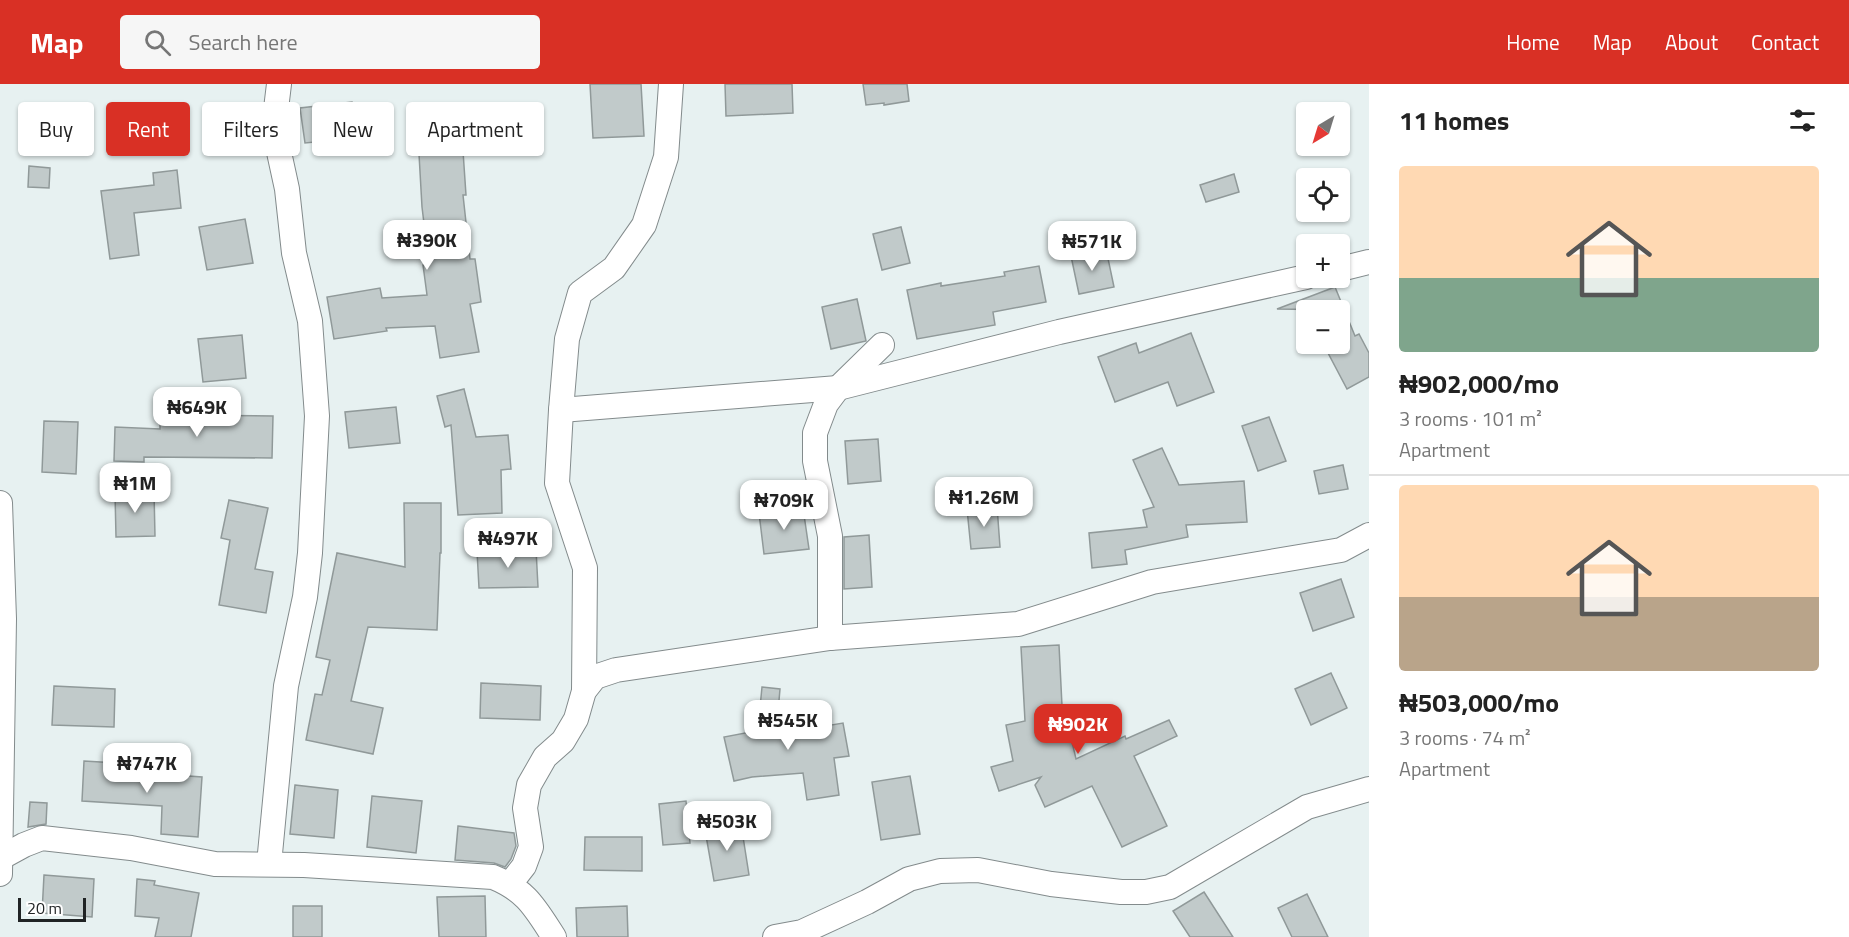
<!DOCTYPE html>
<html lang="en">
<head>
<meta charset="utf-8">
<style>
  body { margin:0; font-family:"Titillium Web",sans-serif; background:#f6f6f6; color:#222; height:100vh; display:flex; flex-direction:column; font-size:22px; white-space:nowrap }
  * { box-sizing:border-box; margin:0 }
  p { font-size:20px; color:#767676 }
  .icon { flex:none; width:33px; height:33px; fill:none; stroke:currentColor; stroke-width:2; stroke-linecap:round; stroke-linejoin:round }
  .map { position:relative; flex:1; overflow:hidden }
  .side { display:flex; flex-direction:column; background:#fff; width:480px }
  .side>* { flex:none }
  .banner { position:absolute; left:18px; top:18px; width:570px; height:54px; display:flex; gap:12px }
  .needle { width:39px; rotate:218deg }
  .fabs { position:absolute; left:1296px; top:18px; display:grid; gap:12px }
  .fabs a { display:grid; place-items:center; width:54px; height:54px; border-radius:6px; background:#fff; box-shadow:0 2px 4px #0004; font-size:30px }
  .scale { position:absolute; left:18px; bottom:15px; width:68px; box-sizing:border-box; padding-left:6px; border:3px solid #202324; border-top:0; font-size:16px; line-height:21px; white-space:nowrap; color:#202324; -webkit-text-stroke:4px #fff; paint-order:stroke }
  .price { position:absolute; translate:-50% -51px; padding:0 14px; border-radius:12px; background:#fff; color:#222; font-size:20px; line-height:39px; filter:drop-shadow(0 2px 3px #0008) }
  .price::after { content:''; position:absolute; left:50%; top:36px; width:18px; height:14px; margin-left:-9px; background:inherit; clip-path:polygon(0 0,100% 0,50% 100%) }
  .price.current { background:#d93025; color:#fff }
  ul { padding:0; list-style:none }
  li { display:grid; align-content:center; gap:12px; height:318px; padding:0 30px }
  li+li { border-top:2px solid #e0e0e0 }
  li span { display:grid; place-items:center; height:186px; border-radius:6px; color:#555 }
  li>.icon { margin-inline-start:auto }
  span .icon { width:108px; height:108px; fill:#fffc; stroke-width:1 }
  li b { font-size:26px }
  h2 { display:flex; justify-content:space-between; align-items:center; height:72px; padding:0 30px; font-size:26px }
  .chip { padding:0 21px; border-radius:6px; background:#fff; box-shadow:0 2px 4px #0004; font-size:21px; line-height:54px }
  .chip.current { background:#d93025; color:#fff }
  header { display:flex; align-items:center; gap:36px; box-sizing:border-box; height:84px; padding:0 30px; background:#d93025; color:#fff }
  header strong { font-size:28px }
  nav { display:flex; gap:33px; margin-inline-start:auto; font-size:21px }
  .search { width:420px; height:54px; background:#f6f6f6; display:flex; align-items:center; gap:15px; box-sizing:border-box; padding:0 21px; border-radius:6px; color:#767676; font-size:22px }
  main { display:flex; flex:1; min-height:0 }
  .map>svg:first-child { display:block }
</style>
</head>
<body>
<header>
<strong>Map</strong>
<div class="search"><svg class="icon" aria-label="search" viewBox="0 0 24 24"><circle cx="10" cy="10" r="6"/><path d="M15 15l6 6"/></svg>Search here</div>
<nav><a>Home</a><a>Map</a><a>About</a><a>Contact</a></nav>
</header>
<main>
<div class="map">
<svg width="1369" height="853" viewBox="0 0 1369 853">
  <rect width="100%" height="100%" fill="#e7f1f1"/>
  <g fill="#c1caca" stroke="#909999" stroke-width="1.5">
    <polygon points="590,0 641,0 644,52 593,54"/>
    <polygon points="725,0 792,0 793,29 726,32"/>
    <polygon points="863,0 907,0 909,17 884,21 884,19 866,21"/>
    <polygon points="352,18 356,54 305,59 300,24"/>
    <polygon points="463,67 466,111 463,111 470,175 475,175 481,218 470,220 479,268 440,274 435,242 386,244 387,247 334,255 327,213 380,204 382,214 427,211 423,181 429,181 422,123 419,70"/>
    <polygon points="29,82 50,84 49,104 28,103"/>
    <polygon points="177,86 181,124 134,129 139,171 110,175 101,107 154,101 153,89"/>
    <polygon points="1234,90 1239,108 1206,118 1200,101"/>
    <polygon points="245,135 253,179 207,186 199,143"/>
    <polygon points="901,143 910,179 882,186 873,150"/>
    <polygon points="1106,165 1114,203 1079,210 1071,172"/>
    <polygon points="1039,182 1046,218 993,228 995,241 917,255 907,206 941,199 941,202 1005,192 1004,188"/>
    <polygon points="1335,203 1355,252 1359,250 1369,269 1369,293 1347,305 1327,267 1340,260 1340,226 1277,225"/>
    <polygon points="857,215 866,257 831,265 822,223"/>
    <polygon points="1191,249 1214,308 1177,322 1168,298 1115,318 1098,273 1136,259 1139,269"/>
    <polygon points="242,251 246,294 203,298 198,255"/>
    <polygon points="464,305 476,353 508,351 511,385 501,386 502,429 458,431 451,341 445,343 437,312"/>
    <polygon points="396,323 400,359 349,364 345,328"/>
    <polygon points="160,331 273,332 272,374 144,373 144,378 114,377 115,343 160,345"/>
    <polygon points="1269,333 1286,377 1258,387 1242,342"/>
    <polygon points="44,337 78,338 76,390 42,388"/>
    <polygon points="878,355 881,397 848,400 845,357"/>
    <polygon points="1162,364 1179,401 1244,397 1247,438 1186,441 1188,453 1125,466 1127,480 1092,484 1089,449 1147,443 1143,426 1154,423 1133,376"/>
    <polygon points="1343,381 1348,405 1319,410 1314,387"/>
    <polygon points="154,408 155,452 116,453 115,409"/>
    <polygon points="229,416 268,424 255,485 273,488 266,529 219,521 230,456 221,454"/>
    <polygon points="404,419 441,419 441,469 440,469 437,546 368,543 351,617 383,624 373,670 306,656 315,610 322,611 330,576 316,573 337,469 405,483"/>
    <polygon points="997,422 1000,463 971,465 967,425"/>
    <polygon points="803,424 809,465 764,470 759,429"/>
    <polygon points="869,451 872,503 844,505 844,453"/>
    <polygon points="536,465 538,503 479,504 477,467"/>
    <polygon points="1341,495 1354,533 1313,547 1300,509"/>
    <polygon points="1059,561 1063,642 1068,641 1076,675 1125,652 1126,655 1169,636 1177,652 1134,672 1167,742 1122,763 1092,702 1045,723 1035,701 1041,693 999,707 991,683 1013,677 1006,641 1025,637 1021,563"/>
    <polygon points="1331,589 1347,624 1311,641 1295,605"/>
    <polygon points="481,599 541,602 540,636 480,634"/>
    <polygon points="54,602 115,605 114,643 52,641"/>
    <polygon points="762,603 780,605 776,651 820,648 819,643 843,639 849,672 834,674 839,711 807,716 803,689 752,693 734,697 724,653 756,647 755,644 758,644"/>
    <polygon points="84,677 133,680 133,688 202,693 198,753 161,750 162,722 82,717"/>
    <polygon points="910,692 920,750 881,756 872,698"/>
    <polygon points="295,701 338,706 334,754 290,750"/>
    <polygon points="372,712 422,717 416,769 367,763"/>
    <polygon points="686,717 690,759 663,761 659,720"/>
    <polygon points="30,718 47,719 46,740 28,743"/>
    <polygon points="741,740 749,791 714,797 705,746"/>
    <polygon points="458,742 514,749 516,762 511,775 505,783 494,779 455,776"/>
    <polygon points="585,753 642,753 642,787 584,786"/>
    <polygon points="44,791 94,795 92,833 42,829"/>
    <polygon points="137,795 155,797 154,801 199,809 191,853 155,853 159,834 135,832"/>
    <polygon points="1204,808 1233,853 1190,853 1173,827"/>
    <polygon points="1307,810 1328,853 1292,853 1278,824"/>
    <polygon points="485,812 486,853 439,853 437,813"/>
    <rect x="293" y="822" width="29" height="31"/>
    <polygon points="627,822 628,853 577,853 576,824"/>
  </g>
  <g fill="none" stroke-linecap="round" stroke-linejoin="round">
    <defs>
      <g id="minor">
        <polyline points="1340,185 1369,178"/>
        <polyline points="561,326 838,304 1059,248 1306,193"/>
        <polyline points="0,419 4,535 0,790"/>
        <polyline points="830,554 830,452 815,377 815,349 826,320 838,304 882,261"/>
        <polyline points="584,607 585,484 557,399 561,326 567,255 580,209 614,184 644,141 666,73 671,0"/>
        <path d="M0,772L2,773L24,761L42,754L131,764L215,780L304,781L493,793C527,807 535,824 554,853"/>
        <polyline points="269,780 286,602 305,513 310,469 317,332 310,237 294,169 287,105 277,59 276,25 279,0"/>
        <polyline points="510,800 524,782 531,763 525,724 529,701 545,673 563,657 576,635 584,607 595,593 616,586 830,554 1018,540 1152,498 1341,466 1369,451"/>
        <polyline points="775,853 802,848 867,818 909,795 940,787 978,786 1051,800 1121,808 1146,808 1170,803 1307,723 1369,705"/>
      </g>
    </defs>
    <use href="#minor" stroke="#838b8c" stroke-width="26"/>
    <use href="#minor" stroke="#fff" stroke-width="24"/>
  </g>
</svg>
<div class="fabs">
<a><svg class="needle" viewBox="-14 -14 28 28"><path d="M0-13l5 13h-10z" fill="#e53935"/><path d="M0 13l5-13h-10z" fill="#767676"/></svg></a>
<a><svg class="icon" aria-label="locate" viewBox="0 0 24 24"><circle cx="12" cy="12" r="6"/><path d="M12 2v4M12 18v4M2 12h4M18 12h4"/></svg></a>
<a>+</a>
<a>−</a>
</div>
<div class="scale">20 m</div>
<b class="price" style="left:427px;top:187px">₦390K</b>
<b class="price" style="left:1092px;top:188px">₦571K</b>
<b class="price" style="left:197px;top:354px">₦649K</b>
<b class="price" style="left:135px;top:430px">₦1M</b>
<b class="price" style="left:984px;top:444px">₦1.26M</b>
<b class="price" style="left:784px;top:447px">₦709K</b>
<b class="price" style="left:508px;top:485px">₦497K</b>
<b class="price" style="left:788px;top:667px">₦545K</b>
<b class="price current" style="left:1078px;top:671px">₦902K</b>
<b class="price" style="left:147px;top:710px">₦747K</b>
<b class="price" style="left:727px;top:768px">₦503K</b>
<div class="banner">
<a class="chip">Buy</a>
<a class="chip current">Rent</a>
<a class="chip">Filters</a>
<a class="chip">New</a>
<a class="chip">Apartment</a>
</div>
</div>
<section class="side">
<h2>11 homes<svg class="icon" aria-label="filters" viewBox="0 0 24 24"><path d="M4 7h16M4 17h16"/><circle cx="9" cy="7" r="2"/><circle cx="15" cy="17" r="2"/></svg></h2>
<ul>
<li><span style="background:linear-gradient(#ffd9b3 60%,#7fa58c 0)"><svg class="icon" aria-label="home" viewBox="0 0 24 24"><path d="M3 11l9-7 9 7M6 9v11h12V9"/></svg></span><div><b>₦902,000/mo</b><p>3 rooms · 101 m²</p><p>Apartment</p></div></li>
<li><span style="background:linear-gradient(#ffd9b3 60%,#b9a48a 0)"><svg class="icon" aria-label="home" viewBox="0 0 24 24"><path d="M3 11l9-7 9 7M6 9v11h12V9"/></svg></span><div><b>₦503,000/mo</b><p>3 rooms · 74 m²</p><p>Apartment</p></div></li>
</ul>
</section>
</main>
</body>
</html>
